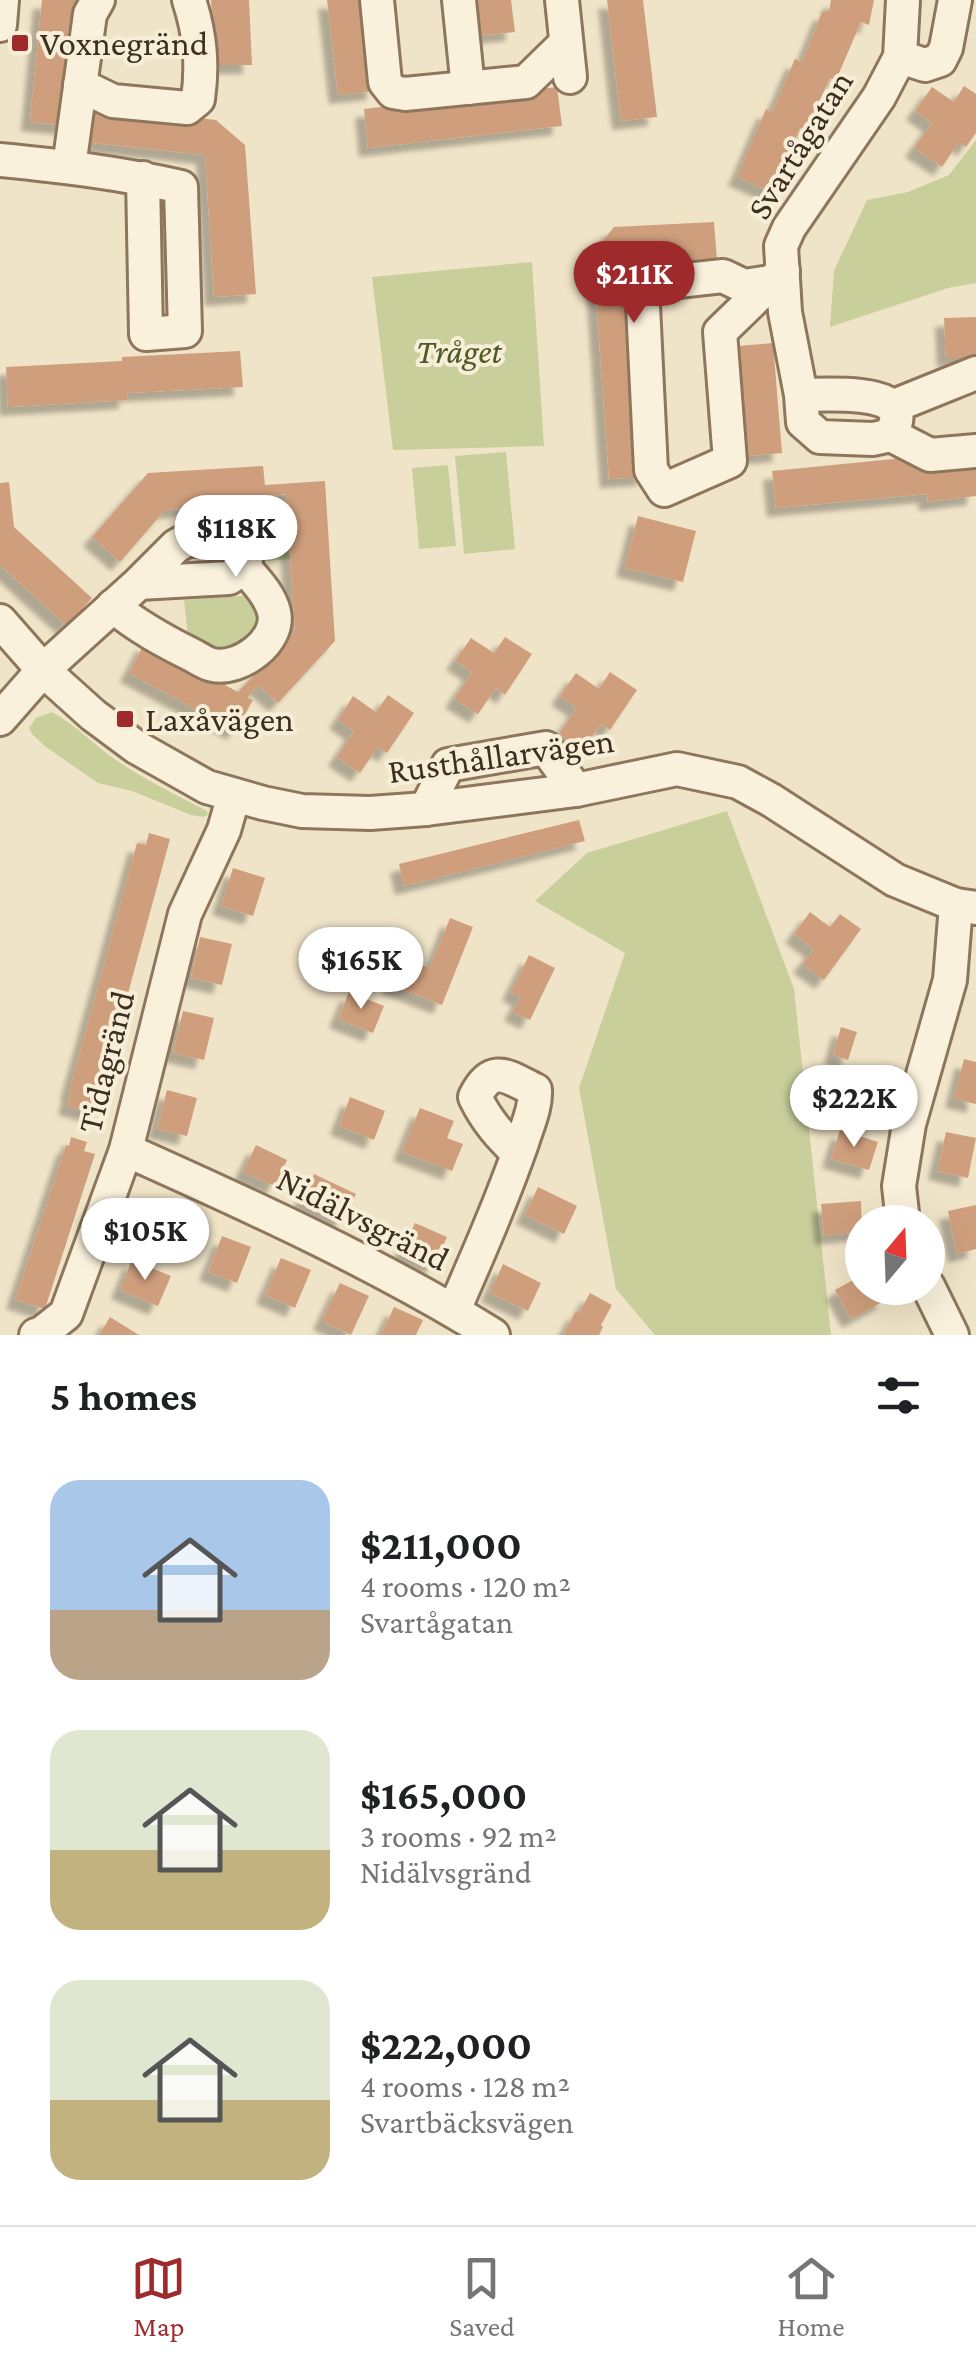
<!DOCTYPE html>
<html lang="en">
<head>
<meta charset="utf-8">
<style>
  body { margin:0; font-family:"Crimson Pro",serif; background:#f2f2f2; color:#202124; height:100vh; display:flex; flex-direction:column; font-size:38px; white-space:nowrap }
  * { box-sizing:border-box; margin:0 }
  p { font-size:32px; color:#757577 }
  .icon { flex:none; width:55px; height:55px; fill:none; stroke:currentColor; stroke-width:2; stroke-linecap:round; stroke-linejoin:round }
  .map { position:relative; height:1335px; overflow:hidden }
  .details { display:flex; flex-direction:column; background:#fff; flex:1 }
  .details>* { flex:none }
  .needle { width:65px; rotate:19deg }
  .fabs { position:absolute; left:845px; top:1205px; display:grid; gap:20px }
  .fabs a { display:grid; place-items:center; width:100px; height:100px; border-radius:50%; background:#fff; box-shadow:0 10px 40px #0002; font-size:50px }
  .price { position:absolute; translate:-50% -85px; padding:0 22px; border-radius:35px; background:#fff; color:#222; font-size:32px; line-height:65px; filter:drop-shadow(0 2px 5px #0008) }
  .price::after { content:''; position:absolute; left:50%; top:60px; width:30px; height:22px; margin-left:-15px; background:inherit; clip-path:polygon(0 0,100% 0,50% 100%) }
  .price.current { background:#9e2a2b; color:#fff }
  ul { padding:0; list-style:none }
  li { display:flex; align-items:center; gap:30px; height:250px; padding:0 50px }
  li span { display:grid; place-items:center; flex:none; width:280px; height:200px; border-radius:30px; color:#555 }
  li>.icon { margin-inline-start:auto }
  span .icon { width:120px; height:120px; fill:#fffc; stroke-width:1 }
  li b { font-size:42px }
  h2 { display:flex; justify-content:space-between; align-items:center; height:120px; padding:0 50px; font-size:42px }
  .menu { display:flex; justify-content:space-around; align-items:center; height:140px; border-top:2px solid #e0e0e0; background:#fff; font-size:28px; color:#757577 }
  .menu a { display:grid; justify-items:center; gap:5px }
  .menu .current { color:#9e2a2b }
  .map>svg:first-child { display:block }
</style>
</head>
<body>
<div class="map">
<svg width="976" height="1335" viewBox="0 0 976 1335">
  <defs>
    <filter id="shadow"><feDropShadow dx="-9" dy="9" stdDeviation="2.5" flood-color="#0004"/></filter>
  </defs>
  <rect width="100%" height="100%" fill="#f0e4c8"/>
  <g fill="#c9cf9b">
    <polygon points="976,140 976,283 948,288 830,327 834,271 867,200 908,192 949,175"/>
    <polygon points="532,262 544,446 393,450 372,277"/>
    <polygon points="506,452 515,549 464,554 455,456"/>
    <polygon points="448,465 456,546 419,549 412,468"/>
    <polygon points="287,518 290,559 266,561 265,528"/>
    <polygon points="254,595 267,613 238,657 189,647 184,600"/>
    <path d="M52,712C76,725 94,745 116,760C145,780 176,795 207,811L208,815L203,817L191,815L132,791L98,783L46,747L33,735L29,728L36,718Z"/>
    <polygon points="727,811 794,989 831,1335 655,1335 616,1289 579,1088 625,953 535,901 587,853"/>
  </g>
  <g fill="#cf9f7d" filter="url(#shadow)">
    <polygon points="42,0 83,0 69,126 30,122"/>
    <polygon points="211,0 249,0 252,65 215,65"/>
    <polygon points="327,0 366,0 376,91 338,95"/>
    <polygon points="472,0 511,0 515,32 476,36"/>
    <polygon points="607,0 643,0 657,117 621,121"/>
    <polygon points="831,0 874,0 869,25 861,22 836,80 830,78 806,130 800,128 772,192 737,177 766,109 772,112 795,59 802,62 822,12 829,12"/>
    <polygon points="964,86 976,94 976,133 966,147 959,142 942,167 914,148 932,123 915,111 932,87 954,102"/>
    <polygon points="557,87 562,126 368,148 364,109"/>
    <polygon points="80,104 216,120 245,145 256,294 214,297 205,155 75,141"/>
    <polygon points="714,222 717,260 638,266 632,272 646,477 609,479 593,253 614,227"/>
    <polygon points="976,317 976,358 946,358 944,318"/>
    <polygon points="773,343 782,453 747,456 738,346"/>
    <polygon points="240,351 243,387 127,393 128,400 8,407 6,367 122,361 122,357"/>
    <polygon points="924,456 976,460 976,496 928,502 927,494 776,508 772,471"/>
    <polygon points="263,466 265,485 325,481 335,641 278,703 259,686 247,697 253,700 236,731 129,673 145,642 238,692 295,632 286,494 265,496 266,503 165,510 120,562 92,537 148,473"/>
    <polygon points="9,482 14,527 92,598 67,626 0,565 0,483"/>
    <polygon points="638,516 696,531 683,582 625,568"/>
    <polygon points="505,637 532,654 505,695 496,688 478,714 454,699 472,672 455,661 471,638 494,653"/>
    <polygon points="610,672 637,690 610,730 601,724 583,750 559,734 577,708 560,696 576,673 599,689"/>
    <polygon points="388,695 414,713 387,753 378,747 360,773 337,757 354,731 338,720 353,696 376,712"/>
    <polygon points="579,820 585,841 404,886 399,864"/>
    <polygon points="149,833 170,839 99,1100 96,1100 93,1113 67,1106 71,1092 69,1092 137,843 146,845"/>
    <polygon points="233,868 265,878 253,916 221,906"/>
    <polygon points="810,912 830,927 840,914 861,929 824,980 802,964 814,949 794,934"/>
    <polygon points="450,918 473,927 442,1005 391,985 402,957 430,968"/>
    <polygon points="200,937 232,944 222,985 191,978"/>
    <polygon points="529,955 555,968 530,1020 513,1012 521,997 511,992"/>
    <polygon points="349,992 384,1006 373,1033 338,1019"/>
    <polygon points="183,1011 214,1018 204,1060 173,1053"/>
    <polygon points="841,1027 857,1032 848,1060 833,1055"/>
    <polygon points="964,1059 976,1062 976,1104 954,1099"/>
    <polygon points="167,1090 197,1098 187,1136 157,1129"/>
    <polygon points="350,1097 385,1111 374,1140 339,1126"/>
    <polygon points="420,1108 454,1121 447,1138 463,1144 452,1171 402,1152"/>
    <polygon points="840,1130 878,1142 869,1170 831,1159"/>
    <polygon points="946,1132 976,1138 968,1178 937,1171"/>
    <polygon points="71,1137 87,1142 84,1151 95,1154 45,1309 15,1300 66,1145 69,1146"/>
    <polygon points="256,1145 287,1160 275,1186 243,1172"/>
    <polygon points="314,1174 356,1194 343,1220 302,1200"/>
    <polygon points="538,1187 577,1206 564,1234 525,1215"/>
    <polygon points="861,1201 862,1232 824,1236 821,1204"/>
    <polygon points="976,1205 976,1249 957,1254 948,1211"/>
    <polygon points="143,1206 188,1222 178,1248 134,1232"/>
    <polygon points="415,1223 447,1237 434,1266 402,1251"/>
    <polygon points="222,1236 251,1247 237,1283 208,1272"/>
    <polygon points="281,1258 311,1270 295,1308 265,1295"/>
    <polygon points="132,1260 171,1276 158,1306 120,1290"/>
    <polygon points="503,1264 541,1283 528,1311 490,1293"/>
    <polygon points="862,1275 862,1288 880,1288 886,1300 851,1319 835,1290"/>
    <polygon points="340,1283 369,1296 351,1335 322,1321"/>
    <polygon points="590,1293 612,1305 601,1325 603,1327 599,1335 563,1335 576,1311 579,1313"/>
    <polygon points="394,1307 423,1320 416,1335 381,1335"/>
    <polygon points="110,1317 139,1335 99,1335"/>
  </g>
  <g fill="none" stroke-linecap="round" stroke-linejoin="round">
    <defs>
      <g id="minor">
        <polyline points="377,0 385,82 393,92 405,94 526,82 566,43"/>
        <polyline points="459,0 468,88"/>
        <polyline points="562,0 570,77"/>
        <polyline points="0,25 2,0"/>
        <polyline points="900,57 925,65 940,60 946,48 955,0"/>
        <path d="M80,85L113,101L187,108L198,99C203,64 200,34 189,0"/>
        <path d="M0,160C61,166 121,173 181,187L185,331L146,334L143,178"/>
        <polyline points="69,167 90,14 98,0"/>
        <polyline points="771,282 744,286 723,276 642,285 651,470 664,490 730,461 720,332 783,271"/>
        <path d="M801,395C821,395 887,390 895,411C899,419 894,427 891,435L873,439L820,437L803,422L801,395L785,312L781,246L789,228L879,97L900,57L903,0"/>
        <polyline points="894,406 976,373"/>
        <polyline points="891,435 930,455 976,451"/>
        <path d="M113,606C136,626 164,641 192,655C198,658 206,664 213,665C239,671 281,641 274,612C270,595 255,580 244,567"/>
        <polyline points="0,621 43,670 93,715 136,747 207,787 263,803 302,811 370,813 426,809 576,790 677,769 738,782 771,800 895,880 956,905 976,908"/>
        <polyline points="0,719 43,670 139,583 229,578 244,567 248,551 246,543 237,538 187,540 176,546 139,583"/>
        <polyline points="426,809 448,765 546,748 576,790"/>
        <path d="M126,1150C251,1206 377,1263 493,1335"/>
        <polyline points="903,1222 899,1186 909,1124 950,980 956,905"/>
        <polyline points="928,1286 952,1335"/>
        <path d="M454,1310C478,1255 502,1200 522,1143C527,1126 536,1108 535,1090C508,1077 492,1062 475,1097C486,1120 500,1136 518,1153"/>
        <polyline points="36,1335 42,1333 66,1314 126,1150 185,914 224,830 234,795"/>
      </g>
    </defs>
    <use href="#minor" stroke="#8d765c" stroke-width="38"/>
    <use href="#minor" stroke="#faf1dc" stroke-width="32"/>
  </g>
  <g fill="#9e2a2b" stroke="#f7eed8" stroke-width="4">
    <rect x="10" y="33" width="20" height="20" rx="5"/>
    <rect x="115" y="709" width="20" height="20" rx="5"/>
  </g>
  <g text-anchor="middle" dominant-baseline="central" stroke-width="8" stroke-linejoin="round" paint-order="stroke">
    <g font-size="35" fill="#3d2e20" stroke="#f7eed8" text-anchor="start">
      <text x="40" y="43">Voxnegränd</text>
      <text x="145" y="719">Laxåvägen</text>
    </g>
    <g font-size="35" fill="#3d2e20" stroke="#f7eed8">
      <text transform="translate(800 145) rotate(-58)">Svartågatan</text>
      <text transform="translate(501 756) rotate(-8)">Rusthållarvägen</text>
      <text transform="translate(106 1062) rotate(-76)">Tidagränd</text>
      <text transform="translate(363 1219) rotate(27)">Nidälvsgränd</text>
    </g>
    <g font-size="35" font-style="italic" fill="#4d5a26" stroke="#f7eed8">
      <text x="459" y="351">Tråget</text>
    </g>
  </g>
</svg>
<div class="fabs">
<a><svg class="needle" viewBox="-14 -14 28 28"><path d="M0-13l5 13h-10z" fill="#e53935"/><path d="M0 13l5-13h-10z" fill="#757577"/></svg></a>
</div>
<b class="price current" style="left:634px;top:326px">$211K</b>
<b class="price" style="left:236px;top:580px">$118K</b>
<b class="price" style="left:361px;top:1012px">$165K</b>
<b class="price" style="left:854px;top:1150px">$222K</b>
<b class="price" style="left:145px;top:1283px">$105K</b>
</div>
<section class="details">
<h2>5 homes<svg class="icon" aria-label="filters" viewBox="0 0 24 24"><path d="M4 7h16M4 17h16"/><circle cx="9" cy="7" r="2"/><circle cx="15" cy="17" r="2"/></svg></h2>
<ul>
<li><span style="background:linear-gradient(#a9c7e8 65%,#b9a48a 0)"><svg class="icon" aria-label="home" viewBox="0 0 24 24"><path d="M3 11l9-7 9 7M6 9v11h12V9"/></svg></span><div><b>$211,000</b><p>4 rooms · 120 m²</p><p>Svartågatan</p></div></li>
<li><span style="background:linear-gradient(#dfe7d0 60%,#c2b280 0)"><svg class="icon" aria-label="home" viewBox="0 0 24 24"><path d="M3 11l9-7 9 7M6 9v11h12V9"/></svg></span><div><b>$165,000</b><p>3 rooms · 92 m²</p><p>Nidälvsgränd</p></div></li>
<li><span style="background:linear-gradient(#dfe7d0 60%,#c2b280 0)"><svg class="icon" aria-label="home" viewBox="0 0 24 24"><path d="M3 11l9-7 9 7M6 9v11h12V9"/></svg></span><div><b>$222,000</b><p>4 rooms · 128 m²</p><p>Svartbäcksvägen</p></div></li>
</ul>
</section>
<nav class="menu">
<a class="current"><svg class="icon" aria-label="map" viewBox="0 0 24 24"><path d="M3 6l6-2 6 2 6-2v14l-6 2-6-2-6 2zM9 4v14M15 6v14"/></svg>Map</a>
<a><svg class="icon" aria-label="saved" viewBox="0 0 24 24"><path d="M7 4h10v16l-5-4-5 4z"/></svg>Saved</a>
<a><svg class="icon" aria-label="home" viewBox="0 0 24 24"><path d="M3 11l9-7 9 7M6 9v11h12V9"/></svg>Home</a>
</nav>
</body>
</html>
